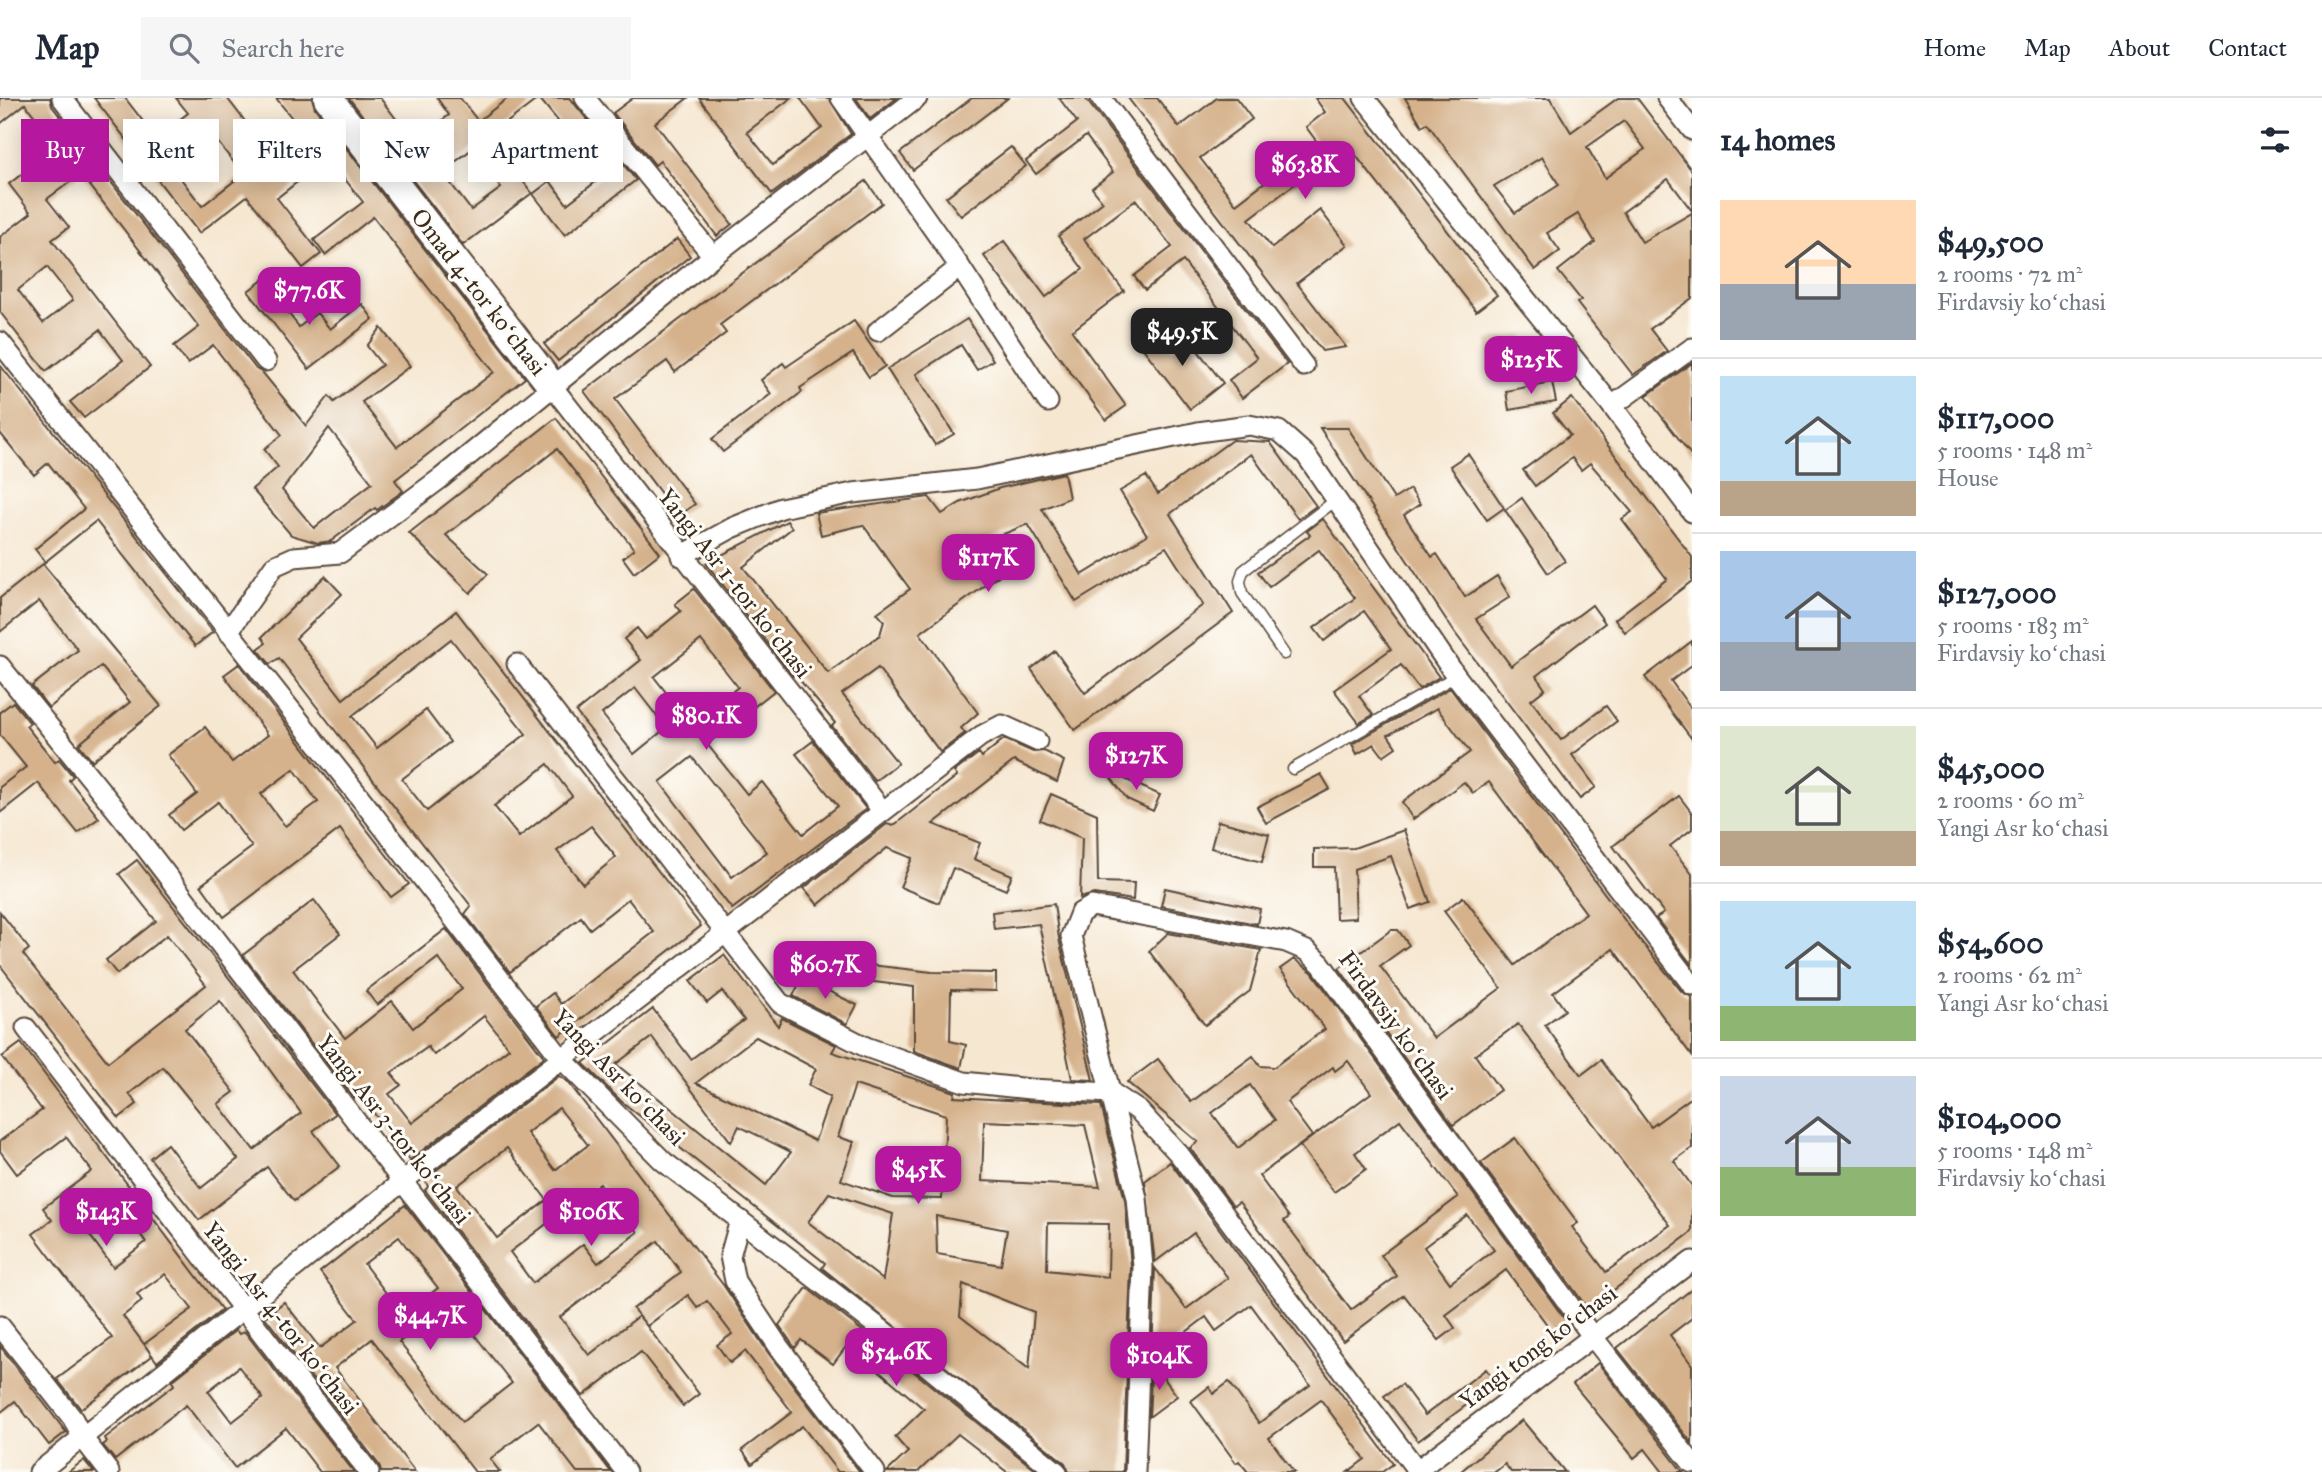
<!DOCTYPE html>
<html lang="en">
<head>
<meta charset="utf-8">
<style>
  body { margin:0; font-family:"IM FELL Great Primer",serif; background:#f6f6f7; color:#1f2937; height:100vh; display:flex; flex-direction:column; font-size:26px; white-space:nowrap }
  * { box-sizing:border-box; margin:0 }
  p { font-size:23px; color:#747a83 }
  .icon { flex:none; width:38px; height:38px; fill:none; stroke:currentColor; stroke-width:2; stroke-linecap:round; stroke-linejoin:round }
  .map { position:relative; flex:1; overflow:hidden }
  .drawer { display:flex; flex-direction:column; background:#fff; width:630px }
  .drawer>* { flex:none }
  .top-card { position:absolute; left:21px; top:21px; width:665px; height:63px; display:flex; gap:14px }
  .price { position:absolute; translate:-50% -60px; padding:0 16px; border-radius:14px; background:#b5179e; color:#fff; font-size:23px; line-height:46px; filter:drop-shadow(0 2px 4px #0008) }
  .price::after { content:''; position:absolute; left:50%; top:42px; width:21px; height:16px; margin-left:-10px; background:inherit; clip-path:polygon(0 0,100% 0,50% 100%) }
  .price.current { background:#222; color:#fff }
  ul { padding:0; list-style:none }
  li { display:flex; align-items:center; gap:21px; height:175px; padding:0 28px }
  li+li { border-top:2px solid #e0e1e3 }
  li span { display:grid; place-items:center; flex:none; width:196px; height:140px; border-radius:0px; color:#555 }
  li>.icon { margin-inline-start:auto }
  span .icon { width:84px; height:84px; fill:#fffc; stroke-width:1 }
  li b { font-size:30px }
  h2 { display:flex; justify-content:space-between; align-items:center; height:84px; padding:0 28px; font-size:30px }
  .tag { padding:0 24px; border-radius:0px; background:#fff; box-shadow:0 4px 18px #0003; font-size:24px; line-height:63px }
  .tag.current { background:#b5179e; color:#fff }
  header { display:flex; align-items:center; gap:42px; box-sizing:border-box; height:98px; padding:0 35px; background:#fff; border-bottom:2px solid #e0e1e3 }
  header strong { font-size:33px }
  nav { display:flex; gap:38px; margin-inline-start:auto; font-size:24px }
  .search { width:490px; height:63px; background:#f6f6f7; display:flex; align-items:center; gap:18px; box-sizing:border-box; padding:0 24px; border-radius:0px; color:#747a83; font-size:26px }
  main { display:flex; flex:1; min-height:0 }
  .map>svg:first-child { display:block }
</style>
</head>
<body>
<header>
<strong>Map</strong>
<div class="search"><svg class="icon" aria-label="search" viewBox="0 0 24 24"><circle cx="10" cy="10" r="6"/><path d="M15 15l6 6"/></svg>Search here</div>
<nav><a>Home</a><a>Map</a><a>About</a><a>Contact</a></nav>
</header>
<main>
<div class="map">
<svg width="1692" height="1374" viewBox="0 0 1692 1374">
  <rect width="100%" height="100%" fill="#fdfcf7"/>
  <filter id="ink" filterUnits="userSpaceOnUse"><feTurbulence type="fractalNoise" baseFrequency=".0143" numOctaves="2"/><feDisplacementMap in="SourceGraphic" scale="14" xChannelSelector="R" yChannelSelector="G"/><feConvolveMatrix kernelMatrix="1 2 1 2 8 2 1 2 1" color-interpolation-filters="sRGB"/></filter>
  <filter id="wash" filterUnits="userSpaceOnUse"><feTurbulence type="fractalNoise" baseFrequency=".00686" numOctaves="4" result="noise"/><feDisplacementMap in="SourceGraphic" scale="28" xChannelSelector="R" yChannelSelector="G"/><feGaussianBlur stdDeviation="1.57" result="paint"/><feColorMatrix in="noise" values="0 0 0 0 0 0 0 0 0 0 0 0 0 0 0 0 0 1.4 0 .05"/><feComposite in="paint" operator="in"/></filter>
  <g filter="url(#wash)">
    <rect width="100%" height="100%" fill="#f6e7d1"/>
    <g id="blocks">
      <g fill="#d5b28c" fill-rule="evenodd">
        <path d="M0,0H50L52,8L256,271L263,275L306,328L329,298L334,304L382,267L367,248L381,230L410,268L362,304L397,349L494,274L373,119L325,157L314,142L363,104L328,60L277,100L321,156L303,170L247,98L199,135L94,0H125L156,40L188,15L176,0H227L268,53L299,29L276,0H312L315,10L525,280L395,382L403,393L377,412L375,410L331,443L318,445L291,437L252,391L278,369L264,351L282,337L213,247L188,266L174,248L199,229L81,76L47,101L69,129L52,142L150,269L84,320L70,304L123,262L100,232L46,273L0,214V139L31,115L9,86L58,48L25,6L0,26ZM216,42L243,76L202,108L175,73ZM47,169L73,202L43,225L18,192ZM329,330L372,385L314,430L282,392Z"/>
        <polygon points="349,0 380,0 414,44 449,17 437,0 460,0 478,23 508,0 539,0 442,74 471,112 501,90 495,82 512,69 532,95 463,147"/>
        <polygon points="539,0 570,0 636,82 565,137 533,96 550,83 567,106 603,78"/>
        <polygon points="633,0 688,0 655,25 732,126 717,138 660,63 655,67 613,15"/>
        <polygon points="699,0 791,0 747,34 773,67 822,30 800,0 829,0 851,36 772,96"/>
        <polygon points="856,0 897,0 870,21"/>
        <polygon points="972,0 1008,0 913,72 900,55"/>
        <polygon points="1059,0 1085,0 1287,266 1242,300 1229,282 1257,260 1183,163 1145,192 1134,178 1172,149 1136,102 1084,141 1124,193 1072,233 1126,308 1106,322 984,158 1004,143 1046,199 1083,171 1058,138 1103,104 1092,90 1113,74 1086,38 1036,76 1026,63 1077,24"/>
        <polygon points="1128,0 1157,0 1179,29 1217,0 1236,0 1252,21 1200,60 1236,106 1317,44 1306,29 1325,14 1315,0 1345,0 1497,197 1476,213 1347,46 1249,121 1272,150 1320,112 1347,147 1297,185 1346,249 1322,253"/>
        <path d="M1405,0H1550L1571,34L1618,0H1637L1692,73V113L1668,81L1623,114L1642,144L1692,115V200L1650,231L1667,253L1633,277L1577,205L1581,202L1558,173L1595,144L1578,116L1547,135L1560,153L1535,172L1427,25L1422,28ZM1624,23L1645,51L1605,80L1587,49ZM1542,59L1559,87L1515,115L1494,88Z"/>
        <polygon points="1011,49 1026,68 961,118 946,99"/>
        <polygon points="866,83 882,105 720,227 726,235 675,274 667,263 615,301 695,406 678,418 584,293"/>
        <polygon points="677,141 690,158 558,263 544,246"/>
        <polygon points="263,182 299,229 317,215 330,231 362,206 373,221 309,271 248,193"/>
        <polygon points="967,221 993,262 977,272 961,247 916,276 954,336 935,347 887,271"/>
        <polygon points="854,223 885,268 869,279 853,255 800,290 802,294 723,354 712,341 771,296 761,282 783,265 786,269"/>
        <polygon points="1155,230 1172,252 1188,240 1223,285 1190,311 1138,244"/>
        <polygon points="1523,237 1534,252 1490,259 1487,242"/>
        <polygon points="1692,265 1692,358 1646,298"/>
        <polygon points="0,267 213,534 195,548 96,423 45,464 35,451 84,411 48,365 34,377 0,335"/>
        <polygon points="1552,284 1556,304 1509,312 1506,293"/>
        <polygon points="1572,300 1692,459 1692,483 1625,534 1615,521 1667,481 1622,421 1632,414 1590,365 1581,372 1572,360 1535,388 1523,372 1570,337 1553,315"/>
        <polygon points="556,320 660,455 634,475 623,460 634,451 557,351 446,437 488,476 470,495 409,435"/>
        <polygon points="1320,330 1348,330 1394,401 1410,391 1420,406 1404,417 1432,459 1437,456 1465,499 1497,478 1510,499 1476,521 1511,568 1592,507 1605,525 1536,578 1545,591 1531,602 1561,642 1606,608 1617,623 1572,657 1596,689 1580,701 1455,535"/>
        <polygon points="1232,342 1270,344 1316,408 1298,421 1251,356 1170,416 1233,515 1075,632 1031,571 1055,553 1085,595 1203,507 1166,449 1076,504 1028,426 984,444 1005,473 920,535 978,615 961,630 965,635 940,654 878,570 842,596 898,665 875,683 832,628 835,625 795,576 793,578 706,465 787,423 792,430 743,469 828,575 880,537 884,523 877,515 910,491 863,427 821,437 816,415 929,399 942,416 960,405 1000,390 1064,375 1069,400 1042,411 1082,477 1147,437 1120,393 1146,378 1158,396"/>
        <polygon points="1468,356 1504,410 1487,422 1450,368"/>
        <polygon points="1522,400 1565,463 1548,475 1505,412"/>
        <polygon points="1323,421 1439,579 1419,591 1401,567 1359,598 1373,617 1359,625 1334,592 1391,551 1364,513 1324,543 1314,530 1355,500 1319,452 1269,489 1258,474 1310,437 1307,433"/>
        <polygon points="43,466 161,608 92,663 79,646 130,604 101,568 49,610 32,588 78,552 39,503 0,534 0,500"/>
        <path d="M325,478L342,496L296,540L343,601L456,513L701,828L559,938L536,908L553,895L561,906L654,834L628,801L590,831L581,819L510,874L465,816L471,808L279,560L270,566L258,551L266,545L262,539ZM451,541L526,636L427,713L402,681L450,644L426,612L377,650L352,618ZM548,666L572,698L519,739L494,708ZM591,728L616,759L583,786L557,753Z"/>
        <path d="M694,491L774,593L707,646L747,696L762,684L803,736L838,708L796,656L813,643L866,711L732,811L576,614L641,562L624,541L637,530L646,541L681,513L675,506ZM701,542L738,589L691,626L654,579ZM635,590L666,630L634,656L602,616ZM692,659L767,754L732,779L660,684Z"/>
        <polygon points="1692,543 1692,567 1671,583 1692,612 1692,641 1645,579"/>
        <path d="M239,566L409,786L391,799L340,731L224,819L201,787L252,749L218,704L181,732L169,717L197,696L168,657L205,629L232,664L268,637L224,577ZM294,671L318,704L285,728L261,696Z"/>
        <polygon points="1450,590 1635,836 1682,894 1692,899 1692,958 1613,851 1553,895 1565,912 1545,927 1581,977 1601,962 1651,1029 1692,999 1692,1050 1674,1063 1692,1088 1692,1134 1588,1211 1481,1065 1515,1040 1578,1125 1572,1129 1606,1174 1670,1127 1518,926 1475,957 1500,992 1453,1027 1339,870 1391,832 1398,832 1409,847 1380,868 1434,940 1501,890 1444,813 1463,799 1515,867 1586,815 1489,684 1473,695 1464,684 1413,721 1402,704 1470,654 1437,610 1388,637 1396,649 1383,658 1374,646 1357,656 1352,646"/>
        <polygon points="13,604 30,625 26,628 55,664 59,661 73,678 69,682 99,720 78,735 38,685 0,715 0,689 26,669 0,637 0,614"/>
        <polygon points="1004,641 1033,654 1044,653 1064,663 1057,684 1014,663 933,726 980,745 974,761 1012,777 1006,792 953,770 939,805 900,789 912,760 887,750 818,807 804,790 887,726 893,728 957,678 954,674 979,655 982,659"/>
        <polygon points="1105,672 1160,697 1153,713 1127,701"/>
        <polygon points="1321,676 1330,691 1266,725 1257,709"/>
        <polygon points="1051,696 1097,716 1098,784 1134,785 1133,802 1094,796 1080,800 1082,740 1040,722"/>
        <polygon points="1679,698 1692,715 1692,731 1670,748 1692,776 1692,867 1656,820 1664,815 1613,748"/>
        <polygon points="1218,723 1269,736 1262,764 1211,750"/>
        <polygon points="1404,732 1430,804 1410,811 1391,758 1354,771 1356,820 1336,821 1334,769 1314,769 1314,751 1354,750"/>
        <path d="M137,762L335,1016L313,1033L340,1068L294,1103L267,1069L199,1122L150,1060L167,1046L201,1090L238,1061L163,969L129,996L137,1006L119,1020L0,867V814L29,851L23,856L108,964L206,887L167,837L117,876L106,862L156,823L119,776ZM220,903L301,1015L254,1052L218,1006L234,994L185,931Z"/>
        <polygon points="1165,790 1260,811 1257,826 1161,808"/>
        <path d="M314,802L340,836L293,872L345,940L392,903L413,930L462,891L438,860L377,907L366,893L446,831L544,959L410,1062L359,996L354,1000L243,857ZM484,918L509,950L412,1025L389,996L401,987L391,975L428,949L434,957Z"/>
        <polygon points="1054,806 1059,841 1093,982 1072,981 1039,826 994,831 992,814"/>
        <polygon points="1168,835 1261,852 1250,893 1205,927 1149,853"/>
        <path d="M724,857L778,928L782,920L836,947L832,954L955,994L954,999L1101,1007L1125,1102L1131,1169L1123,1374H1069L1065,1365L822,1170L825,1165L621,1003L583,965L653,911L691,961L744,922L722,893L707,905L690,883ZM652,939L731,1044L739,1028L791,1054L766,1087L616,966ZM756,939L816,971L808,987L830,999L815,1043L696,985ZM855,987L946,1017L942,1101L893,1100L841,1082L854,1044L838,1039ZM984,1023L1085,1027L1100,1089L982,1083ZM829,1095L893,1116L883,1182L808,1124ZM936,1118L1007,1132L1001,1167L937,1156ZM1048,1125L1109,1126L1108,1179L1047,1172ZM963,1186L1034,1214L1029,1271L960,1218Z"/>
        <path d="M1294,861L1312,874L1569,1227L1555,1237L1506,1172L1446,1217L1455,1230L1439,1242L1404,1197L1343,1243L1239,1104L1233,1108L1190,1050L1198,1044L1127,984L1158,961L1191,1004L1253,958L1260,968L1274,969L1325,931L1280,871ZM1348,963L1371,995L1300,1048L1334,1094L1366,1071L1355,1055L1400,1022L1458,1099L1381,1157L1397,1178L1351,1212L1284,1123L1289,1119L1259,1078L1312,1038L1287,1004L1333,969L1335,973ZM1250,987L1275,1022L1238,1050L1212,1015ZM1467,1117L1494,1152L1450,1185L1424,1149Z"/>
        <polygon points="835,863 932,874 996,875 996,893 951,892 950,943 966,947 961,970 914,953 914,889 833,879"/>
        <polygon points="802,880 857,907 847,926 793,898"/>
        <path d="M21,945L222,1212L157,1264L144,1246L152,1258L81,1311L57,1281L112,1240L33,1136L52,1122L43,1110L92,1073L66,1039L17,1076L0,1053V1043L42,1012L2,959ZM116,1104L146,1144L113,1169L83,1128ZM165,1176L192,1211L144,1246L123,1218L142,1203L137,1196Z"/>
        <path d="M559,978L568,984L724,1188L769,1256L860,1374H838L802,1328L752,1366L742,1352L792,1314L745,1253L730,1265L717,1247L732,1236L707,1203L698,1210L688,1197L647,1228L633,1211L681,1174L658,1143L560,1219L589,1257L639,1218L699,1296L683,1308L641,1254L583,1298L425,1092L428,1089L425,1081ZM559,1010L588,1047L555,1072L527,1035ZM507,1050L547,1102L497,1140L457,1088ZM600,1085L638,1134L598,1165L583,1146L533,1185L510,1154Z"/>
        <polygon points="1170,1064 1393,1366 1382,1374 1348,1374 1365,1361 1321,1302 1269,1340 1294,1374 1248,1374 1239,1363 1236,1365 1191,1303 1209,1289 1213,1296 1229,1284 1259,1325 1310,1287 1251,1207 1216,1233 1206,1219 1152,1260 1155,1170 1186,1211 1228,1180 1194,1135 1155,1164 1145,1083"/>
        <path d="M405,1107L611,1374H577L538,1324L490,1361L500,1374H475L372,1241L335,1270L415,1374H381L379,1367L265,1219L284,1204L320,1250L357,1222L320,1174ZM399,1139L438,1190L403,1217L364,1166ZM449,1204L512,1285L462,1324L399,1244Z"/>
        <polygon points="807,1190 887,1252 1038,1374 1007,1374 958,1336 918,1374 887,1374 908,1354 895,1339 924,1311 848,1246 833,1266 801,1242 795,1250 779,1227"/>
        <polygon points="1692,1191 1692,1220 1670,1237 1692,1267 1692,1345 1617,1250"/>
        <path d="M236,1232L239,1236L245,1234L354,1374H320L286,1330L235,1370L186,1307L115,1362L103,1347L107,1344L105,1340L174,1287L172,1283ZM239,1269L263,1300L232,1324L208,1293Z"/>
        <polygon points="0,1248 66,1334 49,1347 15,1303 0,1315"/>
        <polygon points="1152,1264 1177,1298 1149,1319"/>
        <polygon points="1598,1265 1682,1373 1684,1374 1663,1374 1645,1351 1634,1360 1573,1286"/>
        <polygon points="1486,1271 1496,1285 1418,1343 1384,1298 1402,1286 1425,1317"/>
        <polygon points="1522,1322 1565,1374 1511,1374 1505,1366 1495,1374 1460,1374"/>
        <polygon points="84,1362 94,1374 68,1374"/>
      </g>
    </g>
  </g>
  <g filter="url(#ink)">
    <use href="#blocks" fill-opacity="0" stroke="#574639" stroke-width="2"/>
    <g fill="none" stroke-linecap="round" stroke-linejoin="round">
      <defs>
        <g id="lane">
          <polyline points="1284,556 1242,495 1240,483 1243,473 1336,402"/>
          <polyline points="1293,671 1456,578"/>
        </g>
        <g id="street">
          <polyline points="62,0 266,263"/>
          <polyline points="585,0 713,158"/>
          <polyline points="841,0 960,169 1048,304"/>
          <polyline points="1101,0 1304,268"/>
          <polyline points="1364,0 1612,308 1692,414"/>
          <polyline points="1667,0 1692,32"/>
          <polyline points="878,233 960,169"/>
          <polyline points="0,244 362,702 561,960 663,1063 895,1242 1057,1374"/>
          <polyline points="552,288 881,711"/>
          <polyline points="1612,308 1692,250"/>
          <polyline points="681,458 732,430 781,410 853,395 977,381 1198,334 1249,327 1279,333 1306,357 1456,578 1692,887"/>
          <polyline points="228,534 274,468 294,459 340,455 441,380 713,158 917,0"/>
          <polyline points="517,566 780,905 866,949 964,984 1030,991 1112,995 1139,1013 1179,1056 1417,1372"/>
          <polyline points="0,568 122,719 626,1374"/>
          <polyline points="26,930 369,1374"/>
          <polyline points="740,1122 730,1158 735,1183 779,1249 875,1374"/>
          <polyline points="0,1228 73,1321 82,1339 109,1374"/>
          <polyline points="39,1374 403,1083 981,638 1002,627 1037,643"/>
          <polyline points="1135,1374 1143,1169 1137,1100 1071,838 1080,815 1092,808 1286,844 1307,853 1321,866 1592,1238 1692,1365"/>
          <polyline points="1415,1374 1692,1163"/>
        </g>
        <polyline id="secondary" points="328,0 552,288"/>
      </defs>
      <use href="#lane" stroke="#574639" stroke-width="13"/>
      <use href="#street" stroke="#574639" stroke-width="23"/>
      <use href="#secondary" stroke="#574639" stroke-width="32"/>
      <use href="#lane" stroke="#fff" stroke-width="10"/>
      <use href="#street" stroke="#fff" stroke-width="19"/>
      <use href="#secondary" stroke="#fff" stroke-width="28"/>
    </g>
  </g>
  <g text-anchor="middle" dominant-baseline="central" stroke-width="6" stroke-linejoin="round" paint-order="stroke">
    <g font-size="24" fill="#3b2a1e" stroke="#fdfcf7">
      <text transform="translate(479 194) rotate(52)">Omad 4-tor koʻchasi</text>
      <text transform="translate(735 485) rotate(52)">Yangi Asr 1-tor koʻchasi</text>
      <text transform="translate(1396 927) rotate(54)">Firdavsiy koʻchasi</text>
      <text transform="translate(619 979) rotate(46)">Yangi Asr koʻchasi</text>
      <text transform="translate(394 1031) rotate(52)">Yangi Asr 3-tor koʻchasi</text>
      <text transform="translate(281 1220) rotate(52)">Yangi Asr 4-tor koʻchasi</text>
      <text transform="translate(1538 1249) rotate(-37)">Yangi tong koʻchasi</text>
    </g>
  </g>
</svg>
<b class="price" style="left:1305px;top:103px">$63.8K</b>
<b class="price" style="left:309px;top:229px">$77.6K</b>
<b class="price current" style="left:1182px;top:270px">$49.5K</b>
<b class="price" style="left:1531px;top:298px">$125K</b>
<b class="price" style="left:988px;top:496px">$117K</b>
<b class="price" style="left:706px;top:654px">$80.1K</b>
<b class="price" style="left:1136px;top:694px">$127K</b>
<b class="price" style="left:825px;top:903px">$60.7K</b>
<b class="price" style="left:918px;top:1108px">$45K</b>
<b class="price" style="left:106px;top:1150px">$143K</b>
<b class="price" style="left:591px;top:1150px">$106K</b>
<b class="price" style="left:430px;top:1254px">$44.7K</b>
<b class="price" style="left:896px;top:1290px">$54.6K</b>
<b class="price" style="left:1159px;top:1294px">$104K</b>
<div class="top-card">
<a class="tag current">Buy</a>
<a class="tag">Rent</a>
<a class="tag">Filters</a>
<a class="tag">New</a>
<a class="tag">Apartment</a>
</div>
</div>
<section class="drawer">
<h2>14 homes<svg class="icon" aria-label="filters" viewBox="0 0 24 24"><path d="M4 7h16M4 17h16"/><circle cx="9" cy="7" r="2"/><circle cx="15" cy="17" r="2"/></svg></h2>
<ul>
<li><span style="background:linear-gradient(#ffd9b3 60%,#9aa5b1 0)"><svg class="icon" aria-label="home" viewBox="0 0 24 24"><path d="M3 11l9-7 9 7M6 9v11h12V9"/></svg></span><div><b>$49,500</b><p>2 rooms · 72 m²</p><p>Firdavsiy koʻchasi</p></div></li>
<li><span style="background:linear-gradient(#bfe0f5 75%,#b9a48a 0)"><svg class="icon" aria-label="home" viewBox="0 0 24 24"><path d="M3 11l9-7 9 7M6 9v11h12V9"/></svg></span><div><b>$117,000</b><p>5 rooms · 148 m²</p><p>House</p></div></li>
<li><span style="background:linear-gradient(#a9c7e8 65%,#9aa5b1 0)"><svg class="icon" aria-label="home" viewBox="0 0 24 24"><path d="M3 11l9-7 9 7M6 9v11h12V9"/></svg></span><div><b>$127,000</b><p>5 rooms · 183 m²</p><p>Firdavsiy koʻchasi</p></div></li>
<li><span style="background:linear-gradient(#dfe7d0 75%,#b9a48a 0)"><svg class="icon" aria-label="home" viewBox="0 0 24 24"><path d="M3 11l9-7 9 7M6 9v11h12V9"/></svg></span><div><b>$45,000</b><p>2 rooms · 60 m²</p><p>Yangi Asr koʻchasi</p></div></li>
<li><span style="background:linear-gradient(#bfe0f5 75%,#8fb573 0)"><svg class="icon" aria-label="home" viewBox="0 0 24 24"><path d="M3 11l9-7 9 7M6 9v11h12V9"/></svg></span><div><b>$54,600</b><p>2 rooms · 62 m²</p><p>Yangi Asr koʻchasi</p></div></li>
<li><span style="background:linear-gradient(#c9d6e8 65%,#8fb573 0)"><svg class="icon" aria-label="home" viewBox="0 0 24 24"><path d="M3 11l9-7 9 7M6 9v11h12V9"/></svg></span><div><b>$104,000</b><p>5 rooms · 148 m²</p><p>Firdavsiy koʻchasi</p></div></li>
</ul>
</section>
</main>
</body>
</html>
